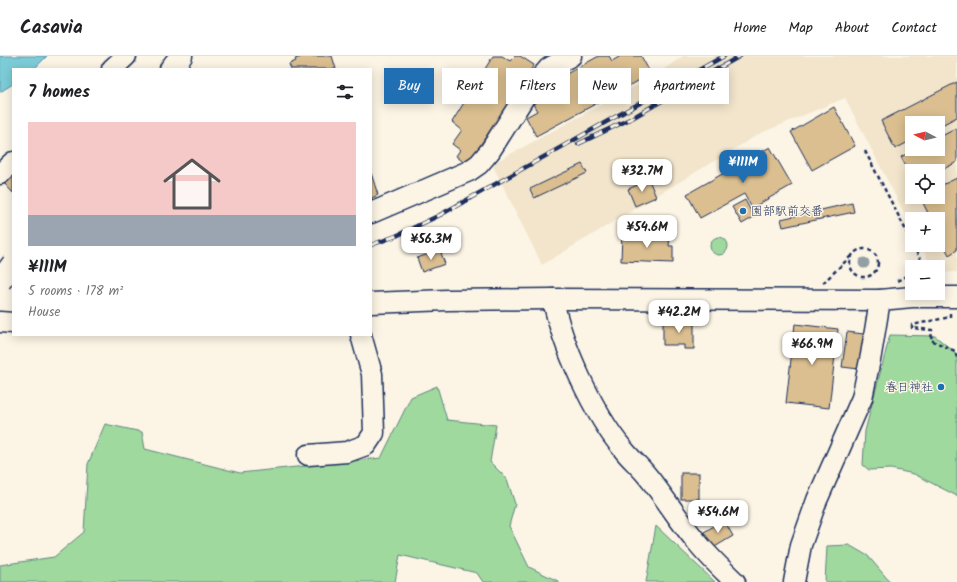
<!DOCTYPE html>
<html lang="en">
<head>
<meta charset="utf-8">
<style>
  body { margin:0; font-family:Kalam,"Klee One",sans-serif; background:#f2f2f2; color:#202124; height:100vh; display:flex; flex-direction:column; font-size:15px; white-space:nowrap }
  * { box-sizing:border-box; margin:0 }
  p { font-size:13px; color:#757577 }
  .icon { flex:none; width:22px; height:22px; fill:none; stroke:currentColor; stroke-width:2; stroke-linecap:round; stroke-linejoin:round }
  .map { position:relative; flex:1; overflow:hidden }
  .sheet { position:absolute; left:12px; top:12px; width:360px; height:268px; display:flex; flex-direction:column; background:#fff; border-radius:0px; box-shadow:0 2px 10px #0003 }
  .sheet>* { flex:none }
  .banner { position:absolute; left:384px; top:12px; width:380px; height:36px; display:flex; gap:8px }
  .needle { width:26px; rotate:277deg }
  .tools { position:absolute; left:905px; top:60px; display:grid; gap:8px }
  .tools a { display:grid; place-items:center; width:40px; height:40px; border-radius:0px; background:#fff; box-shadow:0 2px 10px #0003; font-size:20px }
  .price { position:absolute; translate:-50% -34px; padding:0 9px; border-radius:8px; background:#fff; color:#222; font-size:13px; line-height:26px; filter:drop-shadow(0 1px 2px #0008) }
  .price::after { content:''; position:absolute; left:50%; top:24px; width:12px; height:9px; margin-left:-6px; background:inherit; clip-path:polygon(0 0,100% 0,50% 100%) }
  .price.current { background:#1f6fb2; color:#fff }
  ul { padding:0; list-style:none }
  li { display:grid; align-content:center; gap:8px; height:212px; padding:0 16px }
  li span { display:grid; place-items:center; height:124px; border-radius:0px; color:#555 }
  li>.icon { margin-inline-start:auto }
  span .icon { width:72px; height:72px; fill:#fffc; stroke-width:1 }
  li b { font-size:17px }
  h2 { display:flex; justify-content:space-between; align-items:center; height:48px; padding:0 16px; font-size:17px }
  .tag { padding:0 14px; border-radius:0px; background:#fff; box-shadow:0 2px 10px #0003; font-size:14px; line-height:36px }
  .tag.current { background:#1f6fb2; color:#fff }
  header { display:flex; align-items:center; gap:24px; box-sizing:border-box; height:56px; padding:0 20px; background:#fff; border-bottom:1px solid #e0e0e0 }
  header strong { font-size:19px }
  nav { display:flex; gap:22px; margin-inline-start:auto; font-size:14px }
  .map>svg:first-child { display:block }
</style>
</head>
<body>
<header>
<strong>Casavia</strong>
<nav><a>Home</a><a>Map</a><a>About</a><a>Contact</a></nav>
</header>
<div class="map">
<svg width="957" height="526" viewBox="0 0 957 526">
  <rect width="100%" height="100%" fill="#fcf5e5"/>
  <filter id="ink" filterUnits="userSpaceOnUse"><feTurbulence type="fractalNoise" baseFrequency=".025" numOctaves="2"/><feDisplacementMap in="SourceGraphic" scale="8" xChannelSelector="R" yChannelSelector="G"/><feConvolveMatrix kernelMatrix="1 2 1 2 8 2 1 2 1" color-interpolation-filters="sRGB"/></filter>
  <g filter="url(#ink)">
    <path fill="#f2e5cc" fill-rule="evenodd" d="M683,0H957V216L943,217L938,215V211H932L921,189H938V163H912V172L845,42L759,78L542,209L492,108L654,20ZM912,67H938V93H912ZM912,115H938V141H912Z"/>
    <g fill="#a0d99e" stroke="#5e847e">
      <circle cx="719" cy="190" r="9"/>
      <polygon points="890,279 935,280 957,298 957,440 914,418 891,413 869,414 863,409 865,375"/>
      <polygon points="437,330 447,364 496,369 490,406 507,423 515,448 509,470 529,511 560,526 483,526 477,517 400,499 395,526 0,526 0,509 54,501 84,476 88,408 105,368 142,376 145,393 240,417 381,402 411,341"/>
      <polygon points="656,470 715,526 646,526"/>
      <polygon points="849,489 868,500 890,526 825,526 827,490"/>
    </g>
    <polygon fill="#7cccd7" stroke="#558da7" points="0,0 47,0 34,13 13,13 13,28 0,36"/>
    <g fill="#dbbf90" stroke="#1b2f5e">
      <polygon points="300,0 332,0 336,13 291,13 289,8 296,5 295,3 301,1"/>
      <polygon points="493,0 502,0 510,5 515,0 520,0 534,9 467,109 456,100 460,94 452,88 462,74 452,66"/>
      <polygon points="599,0 609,0 612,5 619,1 619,0 641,0 651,18 536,80 526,61 537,55 533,48 553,37 548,28"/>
      <polygon points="957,26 957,61 938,71 938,67 912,67 912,84 895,93 881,65"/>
      <polygon points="834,51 855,90 812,114 791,76"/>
      <polygon points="957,72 957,106 938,116 912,115 912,122 901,101 916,93 938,93 938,82"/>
      <polygon points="770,91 792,129 752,152 744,138 700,162 687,138"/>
      <polygon points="582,108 587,117 534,142 530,133"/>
      <polygon points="371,117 378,139 372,142 373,145 371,146"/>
      <polygon points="13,119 13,137 4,127"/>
      <polygon points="957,122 957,194 949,199 938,177 938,163 931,163 920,141 938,141 938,131"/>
      <polygon points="649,124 656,141 635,150 628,133"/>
      <polygon points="745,144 754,161 742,168 732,151"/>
      <polygon points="852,147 854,156 783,171 781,163"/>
      <polygon points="622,178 670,180 669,190 673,190 673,207 621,205"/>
      <polygon points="440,194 445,208 422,216 417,202"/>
      <polygon points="694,265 694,293 684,293 684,289 663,289 663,266"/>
      <polygon points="795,268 838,273 829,352 786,347"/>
      <polygon points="847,276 864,278 859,313 842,311"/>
      <rect x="681" y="417" width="18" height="26"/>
      <polygon points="724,464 733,480 713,492 704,476"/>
    </g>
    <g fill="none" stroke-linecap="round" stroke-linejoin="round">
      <defs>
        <g id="minor">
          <polyline points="112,13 126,0"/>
          <polyline points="0,118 13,106"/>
          <polyline points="371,157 469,115 479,108 490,95 525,40 549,12 571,0"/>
          <path d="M553,243C561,287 594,359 623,393C629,401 637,408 644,416C663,438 678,464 697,486C708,500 722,513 735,526"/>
          <polyline points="371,247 447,244 553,243 880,244 912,241 957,241"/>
          <polyline points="0,266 13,267"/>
          <polyline points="308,399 347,396 366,389 374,377 372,318 361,279"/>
          <polyline points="794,526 801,489 817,444 862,342 871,299 880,244"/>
        </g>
        <polyline id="highway" points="171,13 181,0"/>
      </defs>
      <use href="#minor" stroke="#1b2f5e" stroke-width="23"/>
      <use href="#highway" stroke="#1b2f5e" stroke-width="25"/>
      <g stroke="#1b2f5e" stroke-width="2.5" stroke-dasharray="4 3" stroke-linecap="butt">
        <polyline points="865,95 912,186"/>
        <polyline points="913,189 924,211"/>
        <circle cx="864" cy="207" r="14"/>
        <polyline points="897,225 912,217"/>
        <polyline points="823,227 851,200"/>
        <polyline points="950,257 950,261 912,269 912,272 932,274 931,284 955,295 957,302"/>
      </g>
      <use href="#minor" stroke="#fcf5e5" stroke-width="20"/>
      <use href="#highway" stroke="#fcf5e5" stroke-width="22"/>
      <defs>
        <g id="rail">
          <polyline points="578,88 632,62 740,0"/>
          <polyline points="371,189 396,180 440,159 724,0"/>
          <polyline points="0,219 13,221"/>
        </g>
      </defs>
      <use href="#rail" stroke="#1b2f5e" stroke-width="4.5"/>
      <use href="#rail" stroke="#fcf5e5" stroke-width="3" stroke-dasharray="9" stroke-linecap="butt"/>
      <defs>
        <polyline id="highway-bridge" points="0,225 13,208"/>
      </defs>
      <use href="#highway-bridge" stroke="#1b2f5e" stroke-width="25" stroke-linecap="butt"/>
      <use href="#highway-bridge" stroke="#fcf5e5" stroke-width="22"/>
    </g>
    <circle fill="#92a0a4" cx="864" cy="207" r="5.5"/>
  </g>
  <g fill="#1f6fb2" stroke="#fcf5e5" stroke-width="1.5">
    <circle cx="743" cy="155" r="4"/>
    <circle cx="941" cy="331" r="4"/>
  </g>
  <g text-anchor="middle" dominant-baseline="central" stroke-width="3" stroke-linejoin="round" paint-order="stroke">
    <g font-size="12" fill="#1b2f5e" stroke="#fcf5e5" text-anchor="start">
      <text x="751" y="155">園部駅前交番</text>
      <text x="933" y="331" text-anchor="end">春日神社</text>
    </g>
  </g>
</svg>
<div class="tools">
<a><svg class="needle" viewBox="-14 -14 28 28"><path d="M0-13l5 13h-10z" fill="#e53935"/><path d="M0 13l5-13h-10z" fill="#757577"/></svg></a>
<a><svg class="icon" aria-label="locate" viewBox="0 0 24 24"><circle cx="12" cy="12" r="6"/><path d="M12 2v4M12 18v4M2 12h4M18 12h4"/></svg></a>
<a>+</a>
<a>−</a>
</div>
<b class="price current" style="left:743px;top:128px">¥111M</b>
<b class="price" style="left:642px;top:137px">¥32.7M</b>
<b class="price" style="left:647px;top:193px">¥54.6M</b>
<b class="price" style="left:431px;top:205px">¥56.3M</b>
<b class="price" style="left:679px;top:278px">¥42.2M</b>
<b class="price" style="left:812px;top:310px">¥66.9M</b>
<b class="price" style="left:718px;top:478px">¥54.6M</b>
<div class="banner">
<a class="tag current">Buy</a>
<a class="tag">Rent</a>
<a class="tag">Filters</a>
<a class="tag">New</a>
<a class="tag">Apartment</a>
</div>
<section class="sheet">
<h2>7 homes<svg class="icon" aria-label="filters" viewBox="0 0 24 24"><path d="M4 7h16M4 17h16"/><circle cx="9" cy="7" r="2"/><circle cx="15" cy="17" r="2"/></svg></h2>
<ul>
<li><span style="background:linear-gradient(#f6c9c9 75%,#9aa5b1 0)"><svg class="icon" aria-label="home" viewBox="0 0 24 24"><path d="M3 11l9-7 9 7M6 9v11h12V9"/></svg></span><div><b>¥111M</b><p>5 rooms · 178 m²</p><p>House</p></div></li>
</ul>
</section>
</div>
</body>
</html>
